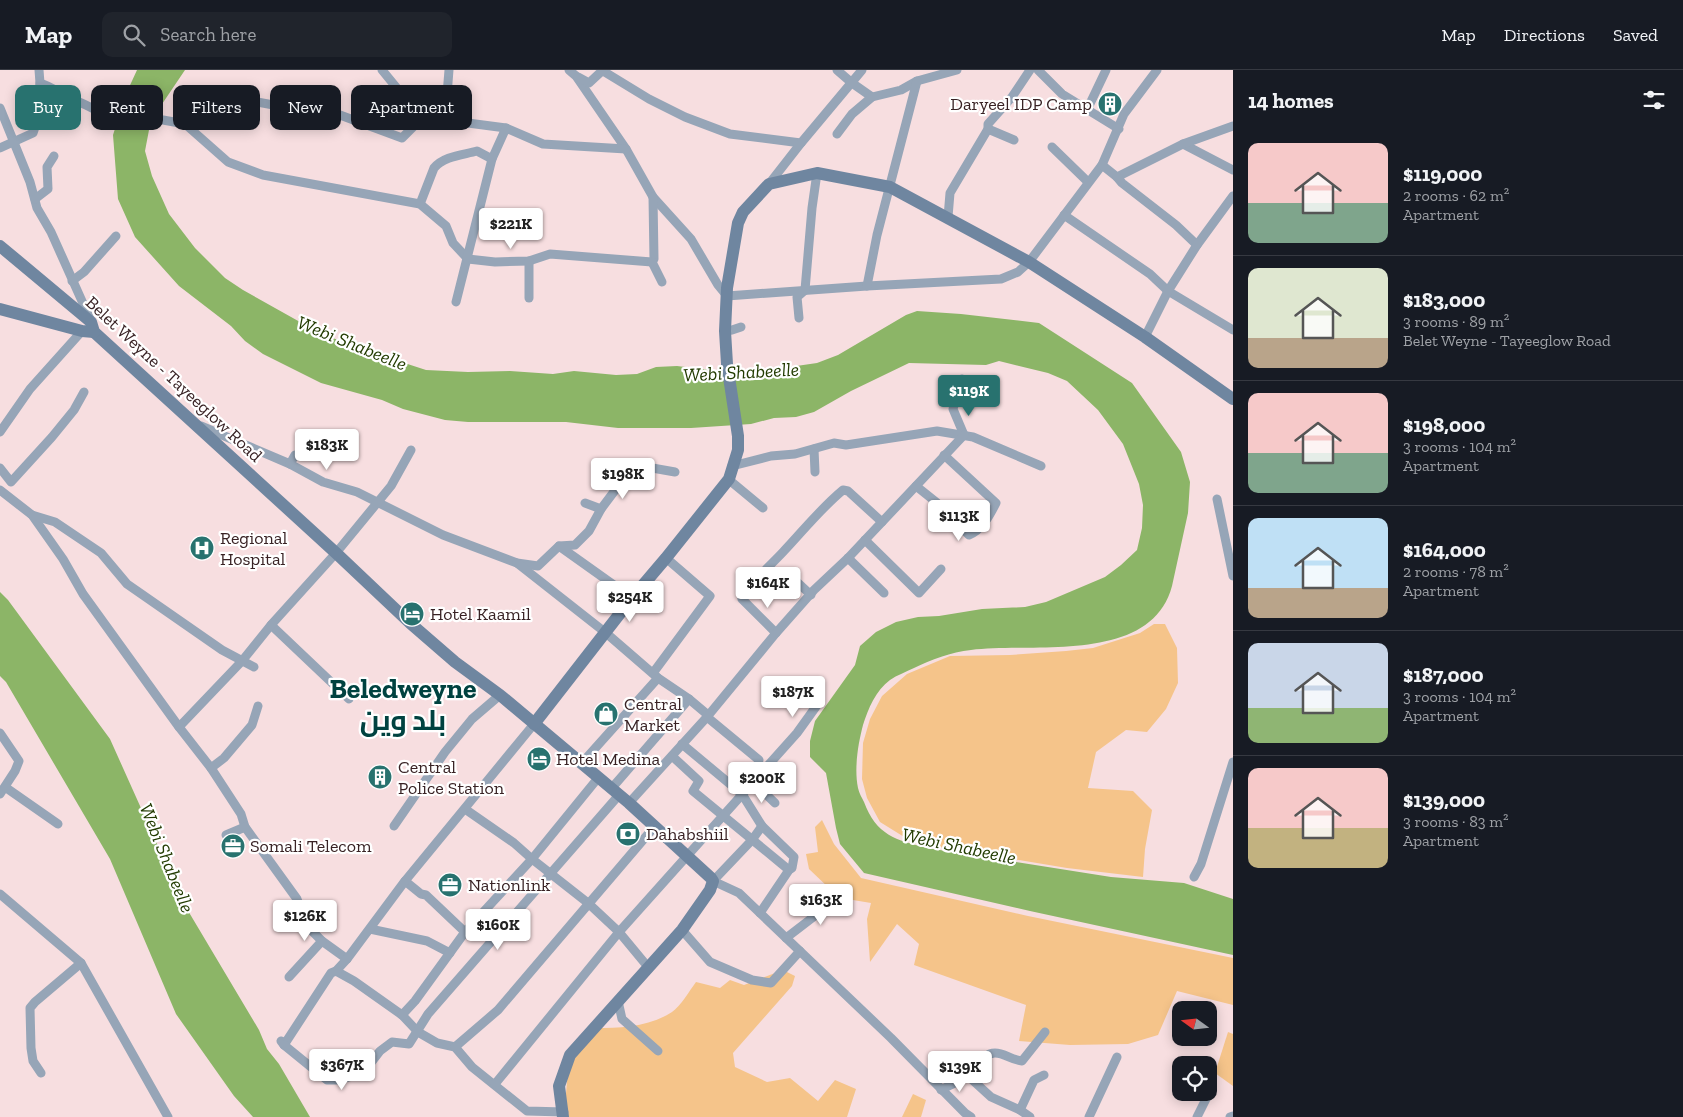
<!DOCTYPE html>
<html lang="en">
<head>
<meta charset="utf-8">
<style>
  body { margin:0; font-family:"Zilla Slab",Cairo,serif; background:#20242c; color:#f1f3f6; height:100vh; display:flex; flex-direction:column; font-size:19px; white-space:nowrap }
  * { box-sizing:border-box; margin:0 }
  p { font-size:16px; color:#9ea1a6 }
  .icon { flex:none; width:28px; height:28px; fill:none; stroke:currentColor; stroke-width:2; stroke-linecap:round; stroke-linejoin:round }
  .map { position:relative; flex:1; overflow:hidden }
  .panel { display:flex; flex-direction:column; background:#171b24; width:450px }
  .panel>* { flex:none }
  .hud { position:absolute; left:15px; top:15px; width:475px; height:45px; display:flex; gap:10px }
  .needle { width:32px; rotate:285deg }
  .controls { position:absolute; left:1172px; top:931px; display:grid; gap:10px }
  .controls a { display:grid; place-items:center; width:45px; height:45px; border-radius:10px; background:#171b24; box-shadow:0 2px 12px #0003; font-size:25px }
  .price { position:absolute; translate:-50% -42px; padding:0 11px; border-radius:5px; background:#fff; color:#222; font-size:16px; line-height:32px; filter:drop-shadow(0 1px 2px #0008) }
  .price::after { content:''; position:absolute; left:50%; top:30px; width:15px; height:11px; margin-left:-8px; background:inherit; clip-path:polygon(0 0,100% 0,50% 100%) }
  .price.on { background:#28726f; color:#fff }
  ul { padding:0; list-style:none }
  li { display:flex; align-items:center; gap:15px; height:125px; padding:0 15px }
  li+li { border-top:1px solid #363941 }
  li span { display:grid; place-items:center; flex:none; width:140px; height:100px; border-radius:10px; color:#555 }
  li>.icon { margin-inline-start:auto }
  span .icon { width:60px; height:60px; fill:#fffc; stroke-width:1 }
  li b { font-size:21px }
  h2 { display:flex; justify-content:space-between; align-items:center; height:60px; padding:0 15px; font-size:21px }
  .chip { padding:0 18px; border-radius:10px; background:#171b24; box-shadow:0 2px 12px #0003; font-size:18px; line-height:45px }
  .chip.on { background:#28726f; color:#fff }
  header { display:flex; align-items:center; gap:30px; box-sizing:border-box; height:70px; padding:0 25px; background:#171b24; border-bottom:1px solid #363941 }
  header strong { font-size:24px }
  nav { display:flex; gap:28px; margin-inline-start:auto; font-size:18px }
  .search { width:350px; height:45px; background:#20242c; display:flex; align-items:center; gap:12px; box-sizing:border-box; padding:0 18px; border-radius:10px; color:#9ea1a6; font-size:19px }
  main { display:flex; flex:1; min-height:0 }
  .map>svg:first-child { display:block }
</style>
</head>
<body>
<header>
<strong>Map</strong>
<div class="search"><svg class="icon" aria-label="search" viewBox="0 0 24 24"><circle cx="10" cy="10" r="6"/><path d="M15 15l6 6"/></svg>Search here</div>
<nav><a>Map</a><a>Directions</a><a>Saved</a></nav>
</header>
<main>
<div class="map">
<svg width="1233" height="1047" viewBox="0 0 1233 1047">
  <rect width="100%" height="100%" fill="#f7dee0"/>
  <g fill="#f5c48a">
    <polygon points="1154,554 1165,554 1177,578 1178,613 1166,639 1147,662 1126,660 1096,682 1088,718 1133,721 1152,740 1145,779 1143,807 1067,798 927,775 909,770 880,752 867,728 862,709 863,673 870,649 882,626 907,604 950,586 1010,585 1066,581 1093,578 1140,563"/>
    <polygon points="822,750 834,774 861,808 1028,846 1233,888 1233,935 1177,921 1158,965 1128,974 1070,975 1019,971 1026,935 914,895 919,874 897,854 870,892 867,849 871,833 847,829 830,819 809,799 806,784 818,782 815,757"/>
    <path d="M783,900L795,906L792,916L733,983L735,997L767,1012L790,1008L818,1031L835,1010L856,1019L847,1047H564L569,988L595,958C621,958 649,957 672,942C680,937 690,920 696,912L720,918L730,910L744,915Z"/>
    <polygon points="1228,962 1233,964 1233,1016 1215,1003"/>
    <polygon points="913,1024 926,1030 921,1047 902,1047"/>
  </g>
  <g fill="#8cb567">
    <path d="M137,0H185L158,40L149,60L145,81L152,106L169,144L195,178L225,208L243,220L325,266L367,278L386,287L426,300L468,302L510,301L553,304L574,301L616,305L637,304L656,297L677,296L742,304L817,293L838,285L906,245L917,241L961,244L1039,253L1132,313L1181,382L1190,412L1188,443L1172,516C1151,595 1032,572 971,580C951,582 931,590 914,598C906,602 897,605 890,610C876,620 868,639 863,655C858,674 854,699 858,718C859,723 862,728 864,732C876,765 896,770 927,778L1111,807L1184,813L1233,829V885L1030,841L864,803L840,774L836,758L826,703L810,687V671L815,651L855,595L860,576L876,562L896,552L918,547L939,546L982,539L1025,537L1046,532L1105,507L1121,495L1137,480L1142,458L1143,435L1139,414L1123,374L1098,340L1067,311L1048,303L999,291L986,295L909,293L851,321L814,342L796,347L774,348L751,354L691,358H618L566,352H468L445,350L403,339L382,330L321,313L263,284L245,271L231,256L179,216L135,167L118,129L113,65L126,24Z"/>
    <polygon points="0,522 8,530 110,669 184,834 259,960 267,979 279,994 310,1047 253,1047 234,1026 176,944 110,789 6,612 0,606"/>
  </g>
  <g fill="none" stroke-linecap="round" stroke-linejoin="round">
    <g stroke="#96a5b7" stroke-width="9">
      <polyline points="382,0 414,39 420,50"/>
      <polyline points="569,0 576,6 626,79 653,127 691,169 718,215 727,226 867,216 1001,209 1018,202 1029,192 1102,95 1124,44 1157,0"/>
      <polyline points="837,0 852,13 872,27"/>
      <polyline points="1038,0 1062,24 1119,59"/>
      <polyline points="603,1 649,29 685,47 730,64 801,73"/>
      <polyline points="578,7 589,13 603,0"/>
      <path d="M40,13C51,16 59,23 69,28C80,32 89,36 99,42"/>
      <polyline points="0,38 30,112 37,138 51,162 90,249"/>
      <polyline points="1087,40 1106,0"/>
      <polyline points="163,50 185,54"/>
      <polyline points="445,50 449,0"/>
      <polyline points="988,59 1014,70"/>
      <polyline points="837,64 852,44 872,27 901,20 917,11 957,0"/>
      <polyline points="1183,74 1233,100"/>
      <polyline points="1052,77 1088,112"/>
      <polyline points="0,78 33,63 35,57 40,13 39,0"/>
      <polyline points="626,79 543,74 506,58 445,50 420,50 402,68 340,45 316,43 252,31 218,37 185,54 228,92 263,105 420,134 446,156 453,173 468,189 495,192 529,191 550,184 652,192"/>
      <polyline points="1102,95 1117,107 1183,74 1233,56"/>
      <polyline points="1117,107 1122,113 1176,155 1197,175"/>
      <polyline points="769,114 801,73 862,0"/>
      <polyline points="35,129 48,119 47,97 54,86"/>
      <path d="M420,134L434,98C444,86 463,85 477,81L492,89"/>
      <polyline points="1064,145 1150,204 1168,221 1233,260"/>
      <polyline points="948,147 950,123 988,59 988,54 1012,27 1030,0"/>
      <polyline points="529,191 529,228"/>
      <polyline points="652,192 654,189 653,127"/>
      <polyline points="652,192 662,212"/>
      <polyline points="72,211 84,202 116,166"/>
      <polyline points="867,216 877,165 917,11"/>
      <polyline points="456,232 492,89 506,58"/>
      <polyline points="799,248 797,227 805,220 812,138 817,103"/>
      <polyline points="725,261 732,260 741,257"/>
      <polyline points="1145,267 1168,221 1197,175 1233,126"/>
      <polyline points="962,309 953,339 964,365"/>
      <polyline points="201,356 290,394 323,412 357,422 443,465 517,493 538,496 559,476 575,475 589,461 601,439 625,407 641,396 675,402"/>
      <polyline points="0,362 30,319 82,261"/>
      <polyline points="814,379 815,402"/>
      <polyline points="290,394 295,385"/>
      <polyline points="732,396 771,386 795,384 834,373 846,375 937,361 973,367 1041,396"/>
      <polyline points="0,398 11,412 52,367 74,340 84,322"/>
      <polyline points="728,409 763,438"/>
      <path d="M916,416L936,432L969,465C982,460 990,445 996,433L944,385"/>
      <polyline points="0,420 32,445 63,489 83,524 179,657 211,698 241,744 245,757 297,829 307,856 322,871 347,889"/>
      <polyline points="1217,429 1233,506"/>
      <polyline points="585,433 601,439"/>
      <polyline points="32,445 55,452 101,483 127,514 222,580 254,597"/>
      <polyline points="865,470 919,523 941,499"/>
      <polyline points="559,476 632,528"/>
      <polyline points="848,488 884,523"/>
      <polyline points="517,493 606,563 658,608 689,629 708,645"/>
      <polyline points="797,512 811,525"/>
      <polyline points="271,555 349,629"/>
      <path d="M776,563L742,529C752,511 769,497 783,482C803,461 820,439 843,420L848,421L882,452"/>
      <polyline points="653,603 710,526 666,488"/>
      <polyline points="707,647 759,690 754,710"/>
      <polyline points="179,657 242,591 271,555 336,483 391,416 411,380"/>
      <polyline points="0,663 19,691 15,701 0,724"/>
      <polyline points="682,674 742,724 762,756 794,787 792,798 789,800 760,843"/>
      <polyline points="672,686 699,711 693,721 789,800"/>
      <polyline points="581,694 658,608"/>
      <polyline points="211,698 224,688 252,655 258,636"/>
      <polyline points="753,712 775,733"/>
      <polyline points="5,717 58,754"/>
      <polyline points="611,719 689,629"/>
      <polyline points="629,733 707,647 776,563 814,520 848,488 964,365"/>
      <polyline points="465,739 514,773 532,789 588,833 619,862 648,897"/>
      <polyline points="394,756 445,682 472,649 500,625"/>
      <polyline points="762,756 752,770 713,811 739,823 891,968 965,1043 971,1047"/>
      <polyline points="226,765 245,757"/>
      <polyline points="1194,807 1201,794 1233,692"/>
      <polyline points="405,811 421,824 426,825 465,862"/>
      <polyline points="0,824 81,893 168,1047"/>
      <polyline points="370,859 427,871 450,883"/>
      <polyline points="682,860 710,892 752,910 771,913 800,881"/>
      <polyline points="786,868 842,825"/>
      <polyline points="336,901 354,911 402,945 418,962 437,973 455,977 472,997 527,1041 564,1042"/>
      <polyline points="289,907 322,871"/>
      <polyline points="618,931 622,949 658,981"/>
      <polyline points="402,945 415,931 465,862 532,789 598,708"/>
      <polyline points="281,971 284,975 331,903 336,901 347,889 405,811 534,654"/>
      <polyline points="284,975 327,1010 338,1010 363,1003 380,981 392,972 409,974 428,944 619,725"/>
      <polyline points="455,977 498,940 655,756"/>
      <polyline points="41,1003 33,991 31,978 30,938 35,932 81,893"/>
      <polyline points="968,1006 991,1027 1020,1040 1030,1047"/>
      <polyline points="495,1014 619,862 797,663 820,631"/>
      <path d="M941,1020C950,1015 961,1011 969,1005C977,998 983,983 995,983C1004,983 1012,990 1022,991L1045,962"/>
      <polyline points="1020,1040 1034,1010 1044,1005"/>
      <polyline points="1089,1047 1117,987"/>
      <polyline points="1197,1047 1212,1017"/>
      <polyline points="1230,1047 1233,1046"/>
    </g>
    <g stroke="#6f86a0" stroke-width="12">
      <polyline points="0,176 91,252 94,262 336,483 410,553 455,592 500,625 629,733 711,808 713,811 710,820 682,860 570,985 559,1016 563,1047"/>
      <polyline points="0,239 82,261 94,262"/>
      <polyline points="534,654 632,528 666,488 729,409 738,380 738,366 727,294 725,261 727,218 738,153 743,142 769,114 817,103 890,117 1029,192 1145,267 1233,329"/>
    </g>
  </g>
  <defs>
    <symbol id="building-disc" viewBox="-11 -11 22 22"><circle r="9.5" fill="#28726f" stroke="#fff"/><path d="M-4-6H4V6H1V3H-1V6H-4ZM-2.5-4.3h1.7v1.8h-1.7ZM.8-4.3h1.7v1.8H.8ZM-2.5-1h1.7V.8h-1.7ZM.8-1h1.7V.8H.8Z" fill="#fff"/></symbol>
    <symbol id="hospital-disc" viewBox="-11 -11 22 22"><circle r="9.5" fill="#28726f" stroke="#fff"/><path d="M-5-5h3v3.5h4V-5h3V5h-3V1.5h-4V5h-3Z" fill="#fff"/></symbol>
    <symbol id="hotel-disc" viewBox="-11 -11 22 22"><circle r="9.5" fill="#28726f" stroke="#fff"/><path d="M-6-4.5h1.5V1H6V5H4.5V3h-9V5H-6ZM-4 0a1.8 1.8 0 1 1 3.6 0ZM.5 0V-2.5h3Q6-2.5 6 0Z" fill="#fff"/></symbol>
    <symbol id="shop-disc" viewBox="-11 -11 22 22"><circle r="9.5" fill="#28726f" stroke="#fff"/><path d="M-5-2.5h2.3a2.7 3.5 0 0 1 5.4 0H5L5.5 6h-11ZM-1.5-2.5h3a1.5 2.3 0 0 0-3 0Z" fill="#fff"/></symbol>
    <symbol id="bank-disc" viewBox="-11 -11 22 22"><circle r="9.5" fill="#28726f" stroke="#fff"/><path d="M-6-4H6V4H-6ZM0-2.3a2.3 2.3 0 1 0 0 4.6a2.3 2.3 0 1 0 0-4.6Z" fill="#fff"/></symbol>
    <symbol id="office-disc" viewBox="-11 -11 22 22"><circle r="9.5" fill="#28726f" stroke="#fff"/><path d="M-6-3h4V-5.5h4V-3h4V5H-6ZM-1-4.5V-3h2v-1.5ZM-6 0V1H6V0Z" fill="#fff"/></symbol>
  </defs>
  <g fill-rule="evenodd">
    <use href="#building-disc" x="1096" y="20" width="28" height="28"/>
    <use href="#hospital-disc" x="188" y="464" width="28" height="28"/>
    <use href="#hotel-disc" x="398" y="530" width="28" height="28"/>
    <use href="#shop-disc" x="592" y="630" width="28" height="28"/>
    <use href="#hotel-disc" x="525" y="675" width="28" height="28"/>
    <use href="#building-disc" x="366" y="693" width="28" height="28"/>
    <use href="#bank-disc" x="614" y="750" width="28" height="28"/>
    <use href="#office-disc" x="219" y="762" width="28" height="28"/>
    <use href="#office-disc" x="436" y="801" width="28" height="28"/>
  </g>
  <g text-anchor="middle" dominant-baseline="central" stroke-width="4.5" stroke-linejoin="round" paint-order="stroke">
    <g font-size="18" fill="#382224" stroke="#fff" text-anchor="start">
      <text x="1092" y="34" text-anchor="end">Daryeel IDP Camp</text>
      <text x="220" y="468">Regional<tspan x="220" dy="21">Hospital</tspan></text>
      <text x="430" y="544">Hotel Kaamil</text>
      <text x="624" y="634">Central<tspan x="624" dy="21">Market</tspan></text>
      <text x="556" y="689">Hotel Medina</text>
      <text x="398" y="697">Central<tspan x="398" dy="21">Police Station</tspan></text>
      <text x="646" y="764">Dahabshiil</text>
      <text x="250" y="776">Somali Telecom</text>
      <text x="468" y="815">Nationlink</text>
    </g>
    <g font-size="18" fill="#382224" stroke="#fff">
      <text transform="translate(174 309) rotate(43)">Belet Weyne - Tayeeglow Road</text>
    </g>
    <g font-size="19" font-style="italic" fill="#223b01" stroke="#fff">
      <text transform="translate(352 273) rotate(22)">Webi Shabeelle</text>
      <text transform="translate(741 302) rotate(-3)">Webi Shabeelle</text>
      <text transform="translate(959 776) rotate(12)">Webi Shabeelle</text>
      <text transform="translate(167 788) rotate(68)">Webi Shabeelle</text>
    </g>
    <g font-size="28" font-weight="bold" fill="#004240" stroke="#fff">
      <text x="403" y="618">Beledweyne<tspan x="403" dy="32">بلد وين</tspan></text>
    </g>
  </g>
</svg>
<div class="controls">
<a><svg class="needle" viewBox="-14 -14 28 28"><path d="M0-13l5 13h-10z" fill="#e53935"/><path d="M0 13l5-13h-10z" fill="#9ea1a6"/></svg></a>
<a><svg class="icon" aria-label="locate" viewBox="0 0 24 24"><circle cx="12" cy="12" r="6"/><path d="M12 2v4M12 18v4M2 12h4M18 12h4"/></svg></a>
</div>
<b class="price" style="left:511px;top:180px">$221K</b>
<b class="price on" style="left:969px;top:347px">$119K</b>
<b class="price" style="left:327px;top:401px">$183K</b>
<b class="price" style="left:623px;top:430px">$198K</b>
<b class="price" style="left:959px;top:472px">$113K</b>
<b class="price" style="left:768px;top:539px">$164K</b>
<b class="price" style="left:630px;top:553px">$254K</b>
<b class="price" style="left:793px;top:648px">$187K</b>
<b class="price" style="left:762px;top:734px">$200K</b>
<b class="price" style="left:821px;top:856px">$163K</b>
<b class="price" style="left:305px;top:872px">$126K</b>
<b class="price" style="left:498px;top:881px">$160K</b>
<b class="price" style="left:342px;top:1021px">$367K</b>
<b class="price" style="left:960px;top:1023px">$139K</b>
<div class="hud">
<a class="chip on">Buy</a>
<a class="chip">Rent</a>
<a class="chip">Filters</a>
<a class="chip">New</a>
<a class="chip">Apartment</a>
</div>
</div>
<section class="panel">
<h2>14 homes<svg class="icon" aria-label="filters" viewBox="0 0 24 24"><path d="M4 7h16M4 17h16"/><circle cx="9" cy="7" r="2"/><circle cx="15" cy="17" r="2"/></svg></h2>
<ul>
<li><span style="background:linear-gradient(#f6c9c9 60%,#7fa58c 0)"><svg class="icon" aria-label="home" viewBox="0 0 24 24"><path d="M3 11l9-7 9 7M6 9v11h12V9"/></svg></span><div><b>$119,000</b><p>2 rooms · 62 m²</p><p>Apartment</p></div></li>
<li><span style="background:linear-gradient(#dfe7d0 70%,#b9a48a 0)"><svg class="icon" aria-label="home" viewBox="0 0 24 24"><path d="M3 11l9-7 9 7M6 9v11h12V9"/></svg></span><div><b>$183,000</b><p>3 rooms · 89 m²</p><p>Belet Weyne - Tayeeglow Road</p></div></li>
<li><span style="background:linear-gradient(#f6c9c9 60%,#7fa58c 0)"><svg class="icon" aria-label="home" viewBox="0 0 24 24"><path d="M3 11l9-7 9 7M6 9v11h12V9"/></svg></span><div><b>$198,000</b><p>3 rooms · 104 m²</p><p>Apartment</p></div></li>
<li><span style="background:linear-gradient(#bfe0f5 70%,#b9a48a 0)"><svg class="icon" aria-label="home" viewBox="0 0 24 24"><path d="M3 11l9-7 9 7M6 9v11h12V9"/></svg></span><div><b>$164,000</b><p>2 rooms · 78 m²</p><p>Apartment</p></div></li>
<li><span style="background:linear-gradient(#c9d6e8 65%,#8fb573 0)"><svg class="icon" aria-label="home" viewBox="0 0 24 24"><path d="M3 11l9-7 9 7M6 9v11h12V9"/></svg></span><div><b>$187,000</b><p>3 rooms · 104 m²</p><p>Apartment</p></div></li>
<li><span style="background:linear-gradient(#f6c9c9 60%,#c2b280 0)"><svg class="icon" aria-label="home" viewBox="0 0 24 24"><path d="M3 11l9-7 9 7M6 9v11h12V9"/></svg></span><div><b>$139,000</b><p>3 rooms · 83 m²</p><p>Apartment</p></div></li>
</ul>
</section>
</main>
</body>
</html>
